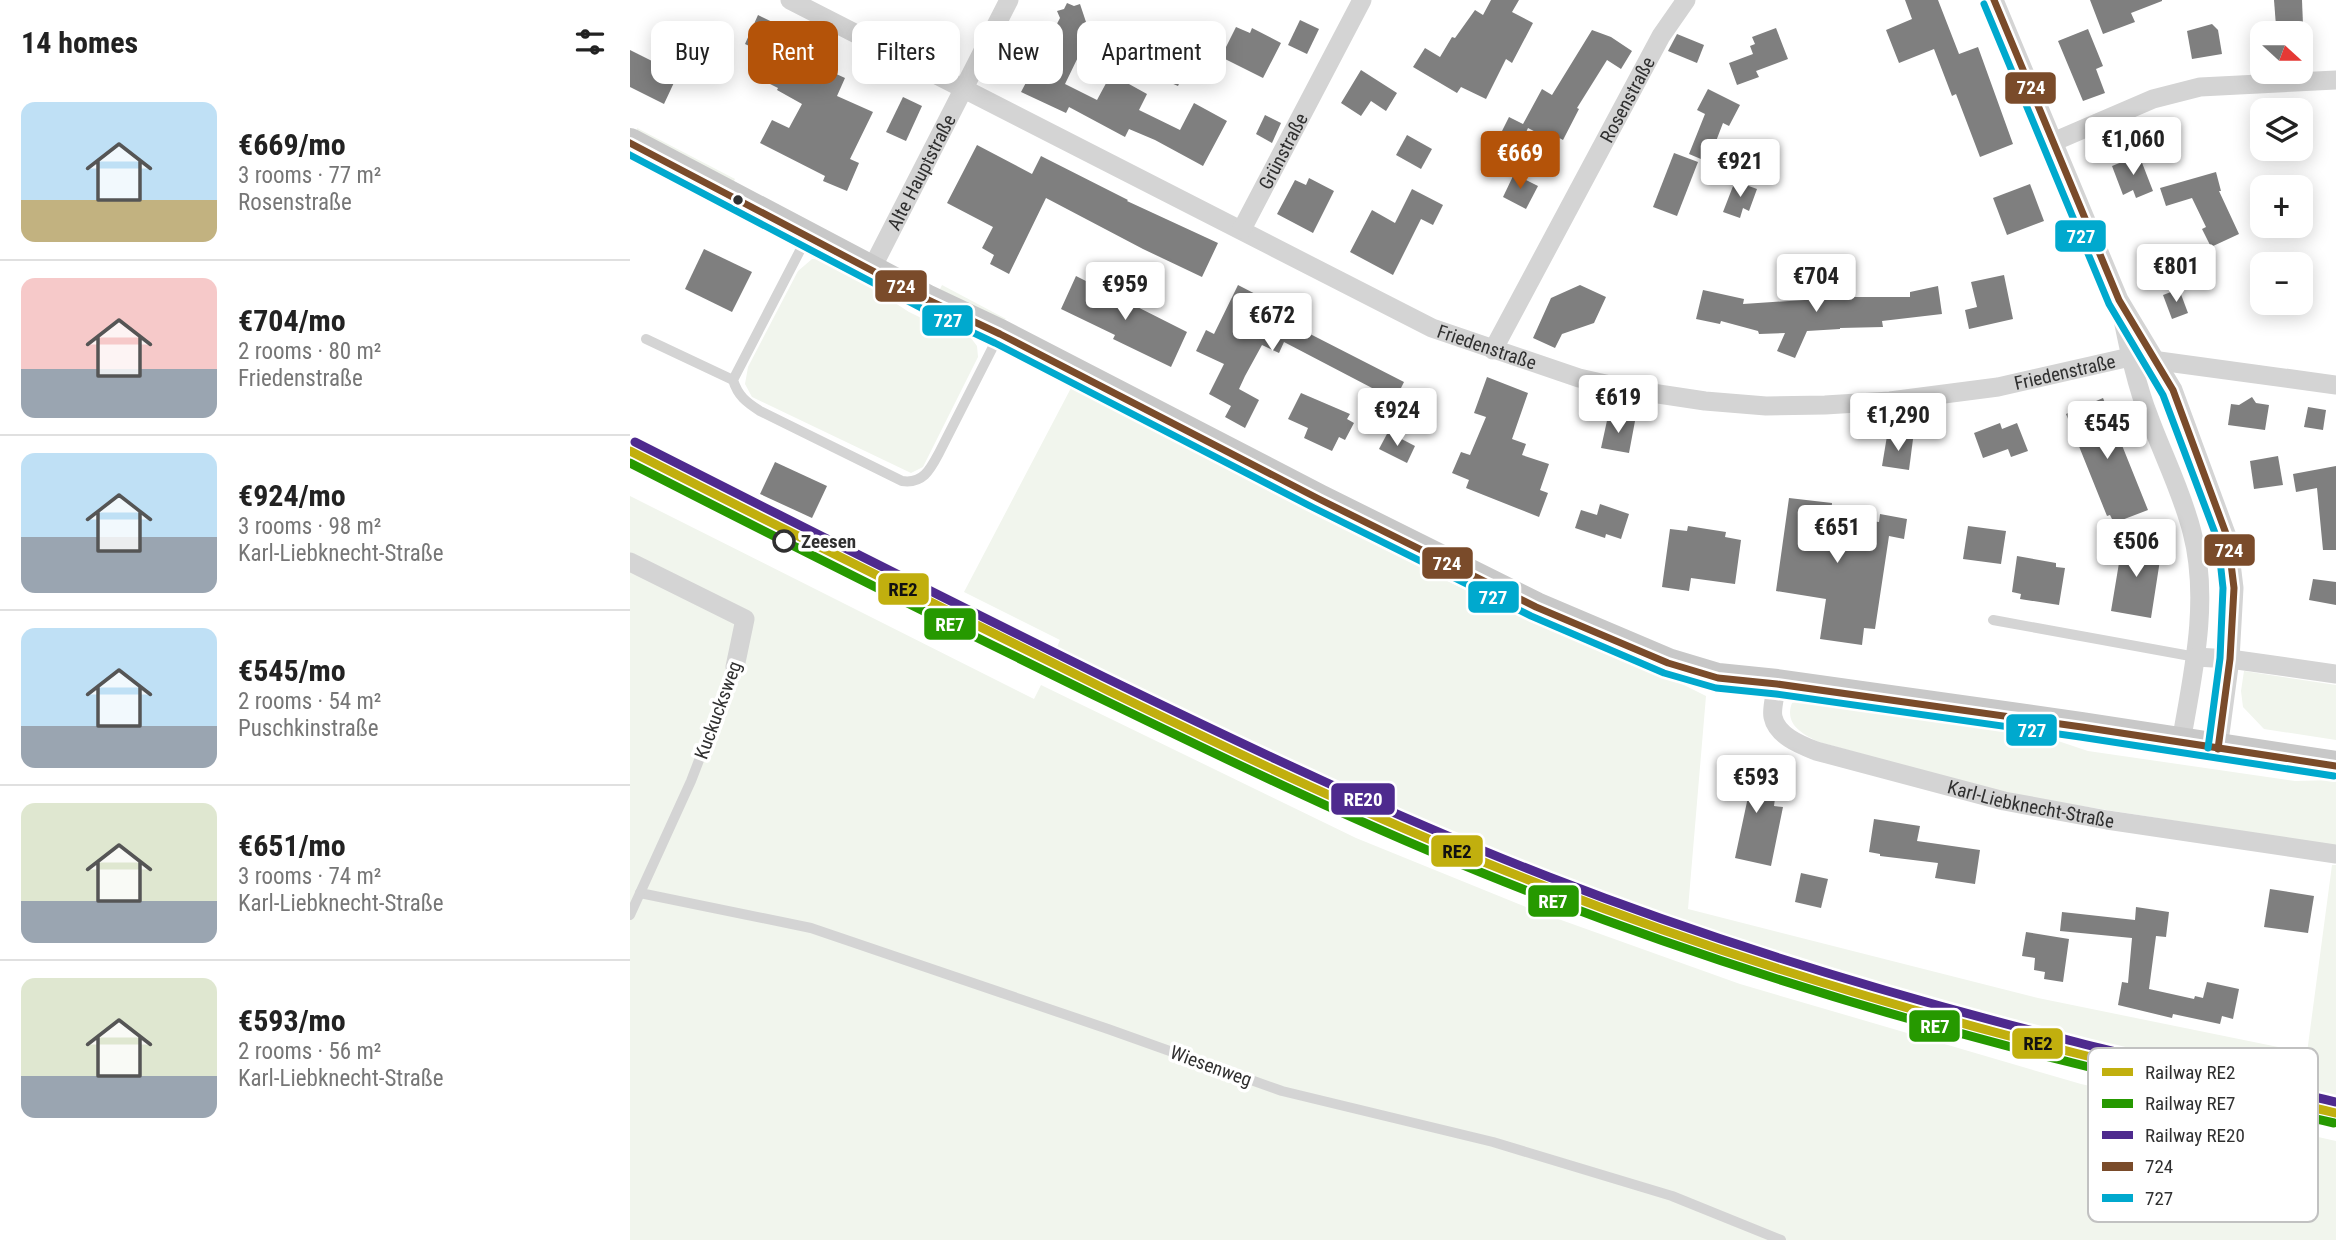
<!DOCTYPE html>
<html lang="en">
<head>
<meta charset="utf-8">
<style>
  body { margin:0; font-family:"Roboto Condensed",sans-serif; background:#f2f2f2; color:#222; height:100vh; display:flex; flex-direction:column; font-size:26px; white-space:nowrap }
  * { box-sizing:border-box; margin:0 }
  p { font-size:23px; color:#767676 }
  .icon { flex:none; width:38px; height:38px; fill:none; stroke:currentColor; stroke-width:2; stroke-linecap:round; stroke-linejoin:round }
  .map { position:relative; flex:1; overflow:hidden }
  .panel { display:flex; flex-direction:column; background:#fff; width:630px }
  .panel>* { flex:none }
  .banner { position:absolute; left:21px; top:21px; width:665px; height:63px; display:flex; gap:14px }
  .needle { width:46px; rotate:111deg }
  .controls { position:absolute; left:1620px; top:21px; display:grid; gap:14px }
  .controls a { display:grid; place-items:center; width:63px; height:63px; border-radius:14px; background:#fff; box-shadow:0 4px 18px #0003; font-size:35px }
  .price { position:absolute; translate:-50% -60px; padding:0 16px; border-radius:7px; background:#fff; color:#222; font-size:23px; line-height:46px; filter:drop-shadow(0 2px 4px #0008) }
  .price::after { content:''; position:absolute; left:50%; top:42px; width:21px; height:16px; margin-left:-10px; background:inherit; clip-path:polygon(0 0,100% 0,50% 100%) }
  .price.on { background:#b45309; color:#fff }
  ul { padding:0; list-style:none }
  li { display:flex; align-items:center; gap:21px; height:175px; padding:0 21px }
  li+li { border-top:2px solid #e0e0e0 }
  li span { display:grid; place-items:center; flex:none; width:196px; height:140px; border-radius:14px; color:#555 }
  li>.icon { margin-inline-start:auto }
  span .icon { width:84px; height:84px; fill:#fffc; stroke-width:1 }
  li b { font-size:30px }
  h2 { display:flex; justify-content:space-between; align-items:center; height:84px; padding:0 21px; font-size:30px }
  .chip { padding:0 24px; border-radius:14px; background:#fff; box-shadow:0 4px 18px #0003; font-size:24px; line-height:63px }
  .chip.on { background:#b45309; color:#fff }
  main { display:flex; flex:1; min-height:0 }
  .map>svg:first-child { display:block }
</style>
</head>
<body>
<main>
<section class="panel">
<h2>14 homes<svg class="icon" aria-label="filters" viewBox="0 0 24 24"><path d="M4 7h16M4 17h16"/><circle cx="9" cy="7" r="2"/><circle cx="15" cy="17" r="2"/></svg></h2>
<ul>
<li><span style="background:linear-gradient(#bfe0f5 70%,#c2b280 0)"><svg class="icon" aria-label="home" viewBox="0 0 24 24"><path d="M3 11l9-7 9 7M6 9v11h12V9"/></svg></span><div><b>€669/mo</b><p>3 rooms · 77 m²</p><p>Rosenstraße</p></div></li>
<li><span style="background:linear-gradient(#f6c9c9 65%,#9aa5b1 0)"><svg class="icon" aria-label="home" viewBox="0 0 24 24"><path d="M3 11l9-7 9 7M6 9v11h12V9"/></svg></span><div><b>€704/mo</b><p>2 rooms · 80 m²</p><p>Friedenstraße</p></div></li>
<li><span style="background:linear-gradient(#bfe0f5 60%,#9aa5b1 0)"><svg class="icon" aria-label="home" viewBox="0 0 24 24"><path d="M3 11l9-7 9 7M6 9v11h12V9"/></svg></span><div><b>€924/mo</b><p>3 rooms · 98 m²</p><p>Karl-Liebknecht-Straße</p></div></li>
<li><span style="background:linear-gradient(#bfe0f5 70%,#9aa5b1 0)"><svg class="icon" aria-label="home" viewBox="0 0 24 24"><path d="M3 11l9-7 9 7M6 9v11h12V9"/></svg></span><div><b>€545/mo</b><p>2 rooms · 54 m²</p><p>Puschkinstraße</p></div></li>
<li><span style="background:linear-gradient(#dfe7d0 70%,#9aa5b1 0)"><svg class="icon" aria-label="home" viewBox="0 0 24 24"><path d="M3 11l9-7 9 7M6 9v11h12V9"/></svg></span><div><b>€651/mo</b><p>3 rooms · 74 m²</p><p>Karl-Liebknecht-Straße</p></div></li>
<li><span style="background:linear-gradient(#dfe7d0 70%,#9aa5b1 0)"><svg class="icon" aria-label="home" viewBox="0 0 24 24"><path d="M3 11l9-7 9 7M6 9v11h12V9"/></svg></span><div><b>€593/mo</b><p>2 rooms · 56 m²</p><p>Karl-Liebknecht-Straße</p></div></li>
</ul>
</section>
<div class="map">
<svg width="1706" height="1240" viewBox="0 0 1706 1240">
  <rect width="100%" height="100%" fill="#fff"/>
  <g fill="#f1f5ed">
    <polygon points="7,128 105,179 102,185 7,133"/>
    <polygon points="182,259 201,260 230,276 256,297 279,312 314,329 341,338 347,346 348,357 293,467 281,473 122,397 115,384 118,367 168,271"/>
    <polygon points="312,285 376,319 370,322 309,291"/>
    <polygon points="441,388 853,599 1006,661 1076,696 1058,909 1408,998 1677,1053 1702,865 1706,865 1706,1102 1347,1012 1122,946 921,874 740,802 425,652 430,640 334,592"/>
    <polygon points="0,496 404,699 411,685 726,838 906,911 1110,984 1451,1084 1706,1141 1706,1240 0,1240"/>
    <polygon points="1614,671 1706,685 1706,740 1634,729 1613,707 1611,691"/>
    <path d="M1168,701L1410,735L1458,751L1665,781L1706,780V846L1375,794L1189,742C1172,734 1154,724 1162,703Z"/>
  </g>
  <g fill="#7f7f7f">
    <polygon points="861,0 889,0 882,12 903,23 882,63 876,59 856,99 831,87 827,93 783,67 795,48 810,57 822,37 825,38 845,10 853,15"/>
    <polygon points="1275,0 1308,0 1329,54 1348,47 1383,144 1350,157 1326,94 1322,96 1304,49 1269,63 1256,30 1282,19"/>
    <polygon points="1460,0 1532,0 1532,1 1501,13 1505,22 1473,34"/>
    <polygon points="1644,0 1672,0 1673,25 1646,26"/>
    <polygon points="437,3 444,6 450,4 462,40 457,51 452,49 435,84 467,100 481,74 517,94 509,110 550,130 564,103 597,121 573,166 525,140 499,129 495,137 439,107 436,113 391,92 430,18 427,11 434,9"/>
    <polygon points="128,15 159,30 157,34 185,47 178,61 215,78 207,96 243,112 220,159 229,163 217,191 193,181 195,176 130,143 142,120 159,128 172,104 147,90 148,88 122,75 132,52 115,44"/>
    <polygon points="670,20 689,29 677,54 658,45"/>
    <polygon points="1582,24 1588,30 1592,54 1562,59 1557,31"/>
    <polygon points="606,27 620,33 622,28 651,43 633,78 591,57"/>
    <polygon points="1146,28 1158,59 1126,71 1129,77 1107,85 1099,63 1123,54 1120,46 1125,44 1122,37"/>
    <polygon points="1458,29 1473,66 1466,69 1475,93 1453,101 1428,41"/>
    <polygon points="962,30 981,37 1002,51 991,69 977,60 947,108 949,109 933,140 922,134 919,139 898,128 891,143 871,133 879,117 893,124 912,89 922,95"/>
    <polygon points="1047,34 1074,45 1067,63 1038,51"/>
    <polygon points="540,48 561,57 548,86 527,77"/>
    <polygon points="0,50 48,74 34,104 0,87"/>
    <polygon points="731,70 767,93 756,111 741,101 731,116 711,103"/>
    <polygon points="1078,89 1110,105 1099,126 1093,123 1078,162 1059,154 1075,114 1067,110"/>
    <polygon points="273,97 292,106 276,141 256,132"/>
    <polygon points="635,115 651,123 642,143 626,134"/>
    <polygon points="777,135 802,149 791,169 766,155"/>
    <polygon points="347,145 402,174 411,156 498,200 497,201 588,243 572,277 513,249 416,198 379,274 360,264 364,255 352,248 363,227 317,203"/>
    <polygon points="1044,153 1068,162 1047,216 1023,207"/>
    <polygon points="1509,155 1523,191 1506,198 1503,190 1493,195 1482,166"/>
    <polygon points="1586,172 1591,191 1589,191 1609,234 1581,247 1572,229 1576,227 1562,198 1536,206 1530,188"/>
    <polygon points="884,174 908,186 896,209 873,197"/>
    <polygon points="679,178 704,191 683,233 647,214 665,180 676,185"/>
    <polygon points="1105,181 1127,189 1119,211 1113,208 1110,218 1093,212"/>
    <polygon points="1400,184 1414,221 1377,235 1363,198"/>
    <polygon points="782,189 813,205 803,225 791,219 763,275 720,252 742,210 765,223"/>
    <polygon points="74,249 122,272 102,312 55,289"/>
    <polygon points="1374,275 1383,319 1339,329 1335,310 1347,307 1341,282"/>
    <polygon points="446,276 557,332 541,367 483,339 485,335 431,309"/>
    <polygon points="608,285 637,300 633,310 774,382 765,400 654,342 649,353 632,345 615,376 609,389 629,400 615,428 595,417 601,406 579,394 594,364 566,351 576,330 584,334"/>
    <polygon points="950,285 976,297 964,323 932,334 925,348 903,338 921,298"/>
    <polygon points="1308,286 1312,314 1252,321 1253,327 1210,328 1210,329 1177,331 1165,358 1147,351 1155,333 1129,334 1128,331 1091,321 1090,324 1066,319 1073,290 1114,299 1113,304 1220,297 1280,297 1280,292"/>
    <polygon points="1549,289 1558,313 1542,319 1533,295"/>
    <polygon points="857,377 898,393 882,439 896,444 892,455 919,464 910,490 918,493 909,517 836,488 839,480 822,473 831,452 840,455 856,417 844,413"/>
    <polygon points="671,393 720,414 717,419 724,423 715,440 709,437 702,451 674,438 678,428 658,419"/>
    <polygon points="1622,397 1626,403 1639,405 1635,430 1598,425 1601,404 1609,405"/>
    <polygon points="1473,398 1518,510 1484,523 1480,515 1477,516 1436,414"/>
    <polygon points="1678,407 1696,410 1693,430 1674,427"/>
    <polygon points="978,416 1005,421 999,453 971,448"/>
    <polygon points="1370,423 1372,429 1387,423 1398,451 1381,457 1378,449 1353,458 1344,433"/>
    <polygon points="758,432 785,446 777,463 749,449"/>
    <polygon points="1257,436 1283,439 1279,470 1252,466"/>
    <polygon points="1648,456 1653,485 1624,489 1620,461"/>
    <polygon points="145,462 197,486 182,518 130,494"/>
    <polygon points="1706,466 1706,550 1693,550 1687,488 1666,492 1663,474"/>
    <polygon points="1159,498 1202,503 1201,516 1249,522 1250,514 1277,519 1274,539 1259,536 1245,629 1234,628 1232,645 1190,639 1196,599 1146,591"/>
    <polygon points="970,504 999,514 991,539 976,534 975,538 945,528 951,510 967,515"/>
    <polygon points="1058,526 1096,532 1095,537 1111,540 1105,584 1061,578 1059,591 1032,587 1040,529 1057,531"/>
    <polygon points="1338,526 1376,531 1371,564 1333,559"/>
    <polygon points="1497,533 1520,537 1517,558 1530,560 1521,618 1481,611 1489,563 1492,563"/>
    <polygon points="1387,556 1426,563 1426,567 1435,568 1429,605 1390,599 1391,594 1382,592"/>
    <polygon points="1683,579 1706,582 1706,605 1679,600"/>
    <polygon points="1106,760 1129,764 1126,780 1147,783 1144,806 1153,807 1141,866 1105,858 1118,797 1100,794"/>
    <polygon points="1244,819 1290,826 1287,841 1350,850 1345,884 1305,878 1308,863 1250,856 1250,854 1239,852"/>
    <polygon points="1171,873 1198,879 1191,908 1165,902"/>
    <polygon points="1640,889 1684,896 1678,933 1634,927"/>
    <polygon points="1506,907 1539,912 1536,937 1526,936 1519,989 1564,999 1565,996 1573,998 1577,982 1609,989 1603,1019 1592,1016 1590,1024 1543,1014 1542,1018 1488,1005 1492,982 1498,983 1502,938 1430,931 1432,912 1505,920"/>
    <polygon points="1396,932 1439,939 1433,982 1414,979 1415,972 1404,970 1405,958 1392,956"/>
  </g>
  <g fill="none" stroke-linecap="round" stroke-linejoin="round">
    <g stroke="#d4d4d4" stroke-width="10">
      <path d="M176,239L103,380C108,396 116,402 130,411L272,481C293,484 300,470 309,453L368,337"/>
      <polyline points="16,339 103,380"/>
      <polyline points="1363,620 1566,657"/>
      <polyline points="10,893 181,928 478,1029 652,1091 863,1142 1042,1196 1151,1240"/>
      <polyline points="0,915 61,781 105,667"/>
    </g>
    <g stroke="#d4d4d4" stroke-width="19">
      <path id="s1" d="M160,0L802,328L949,378L1002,390L1075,401L1136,406L1195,405L1260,401L1368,387L1500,357L1706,385"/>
      <polyline points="1364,0 1489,300 1543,390 1598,539 1604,588 1600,659 1588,749"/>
      <polyline points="1423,142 1523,99 1570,87 1706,80"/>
      <path id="s2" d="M612,229L732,0"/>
      <path id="s3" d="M241,270L379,0"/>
      <path d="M1492,315C1499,349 1506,384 1519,417C1533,455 1552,492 1562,532C1580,600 1563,674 1551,742"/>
      <path id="s4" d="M863,350L1031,36L1056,0"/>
      <polyline points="0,562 115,619 105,667"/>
      <polyline points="1566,657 1600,659 1706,674"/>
      <path id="s5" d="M1147,684C1146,693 1141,708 1143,717C1147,736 1171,745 1186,751L1374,801L1477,820L1706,854"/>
    </g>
    <polyline stroke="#c8c8c8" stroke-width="30" points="0,143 296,299 370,334 689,499 906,607 1038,663 1088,678 1147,684 1452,727 1706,766"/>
    <defs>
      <g id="bus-1">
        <polyline points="1364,0 1489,300 1543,390 1598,539 1604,588 1600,659 1588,749"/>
        <polyline points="0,143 296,299 370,334 689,499 906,607 1038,663 1088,678 1147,684 1452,727 1706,766"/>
      </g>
      <g id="bus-2">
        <polyline points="1354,4 1479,304 1533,395 1588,541 1593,588 1590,658 1578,748"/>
        <polyline points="0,155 291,308 365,343 684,508 901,616 1034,673 1086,688 1146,694 1450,737 1704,776"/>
      </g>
    </defs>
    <use href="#bus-1" stroke="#fff" stroke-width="12"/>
    <use href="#bus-2" stroke="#fff" stroke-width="12"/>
    <use href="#bus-1" stroke="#7a4b2a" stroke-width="7"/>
    <use href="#bus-2" stroke="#00a9ce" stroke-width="7"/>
    <defs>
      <path id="rail-1" d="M0,451C159,532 318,612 479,691C623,761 768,830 917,887C1089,954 1266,1008 1445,1053C1532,1075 1619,1093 1706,1113"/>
      <path id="rail-2" d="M0,463C159,544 318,624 478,702C622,772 766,841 916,898C1088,964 1264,1018 1443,1063C1530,1085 1617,1103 1704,1123"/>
      <path id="rail-3" d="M5,442C161,521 317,600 474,677C620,748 767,818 919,877C1091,944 1267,997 1446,1042C1532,1064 1619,1082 1706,1102"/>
    </defs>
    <use href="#rail-1" stroke="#fff" stroke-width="14"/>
    <use href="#rail-2" stroke="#fff" stroke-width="14"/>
    <use href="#rail-3" stroke="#fff" stroke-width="14"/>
    <use href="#rail-1" stroke="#c1af0e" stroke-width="9"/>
    <use href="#rail-2" stroke="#269900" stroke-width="9"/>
    <use href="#rail-3" stroke="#4e2a8e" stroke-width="9"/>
  </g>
  <circle fill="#303030" stroke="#fff" stroke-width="2.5" cx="108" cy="200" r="6"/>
  <circle fill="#fff" stroke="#303030" stroke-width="3.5" cx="154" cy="541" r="10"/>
  <g text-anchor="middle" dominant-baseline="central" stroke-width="7" stroke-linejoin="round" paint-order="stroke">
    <g font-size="19" fill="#303030" stroke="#fff">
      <text stroke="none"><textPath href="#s4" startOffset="284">Rosenstraße</textPath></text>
      <text stroke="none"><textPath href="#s2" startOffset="88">Grünstraße</textPath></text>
      <text stroke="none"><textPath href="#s3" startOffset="110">Alte Hauptstraße</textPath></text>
      <text stroke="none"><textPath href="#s1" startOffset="779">Friedenstraße</textPath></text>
      <text stroke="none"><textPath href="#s1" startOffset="1367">Friedenstraße</textPath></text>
      <text transform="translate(88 710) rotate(-70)">Kuckucksweg</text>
      <text stroke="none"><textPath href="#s5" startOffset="312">Karl-Liebknecht-Straße</textPath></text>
      <text transform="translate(581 1066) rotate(20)">Wiesenweg</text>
    </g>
    <g font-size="19" font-weight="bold" fill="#303030" stroke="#fff" text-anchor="start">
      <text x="171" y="541">Zeesen</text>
    </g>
  </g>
  <rect x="1458" y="1048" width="230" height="174" rx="10" fill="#fff" stroke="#c1c1c1" stroke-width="2"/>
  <rect x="1472" y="1068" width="31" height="8" fill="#c1af0e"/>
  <rect x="1472" y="1099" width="31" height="9" fill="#269900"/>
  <rect x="1472" y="1131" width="31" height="8" fill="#4e2a8e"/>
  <rect x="1472" y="1162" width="31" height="9" fill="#7a4b2a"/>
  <rect x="1472" y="1194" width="31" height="8" fill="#00a9ce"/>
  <g font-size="19" fill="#303030">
    <text x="1515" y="1079">Railway RE2</text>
    <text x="1515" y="1110">Railway RE7</text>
    <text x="1515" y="1142">Railway RE20</text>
    <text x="1515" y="1173">724</text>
    <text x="1515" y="1205">727</text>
  </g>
  <g stroke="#fff" stroke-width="2.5">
    <rect x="1374" y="71" width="53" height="34" rx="7" fill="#7a4b2a"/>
    <rect x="1424" y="219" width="53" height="34" rx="7" fill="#00a9ce"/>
    <rect x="244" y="269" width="54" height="34" rx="7" fill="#7a4b2a"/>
    <rect x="291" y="304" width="53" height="33" rx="7" fill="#00a9ce"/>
    <rect x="1573" y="533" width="53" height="34" rx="7" fill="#7a4b2a"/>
    <rect x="791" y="546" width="53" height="34" rx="7" fill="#7a4b2a"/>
    <rect x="247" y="572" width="53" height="34" rx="7" fill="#c1af0e"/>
    <rect x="837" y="580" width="53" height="34" rx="7" fill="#00a9ce"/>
    <rect x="293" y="607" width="54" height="34" rx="7" fill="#269900"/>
    <rect x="1375" y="713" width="53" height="34" rx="7" fill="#00a9ce"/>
    <rect x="700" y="782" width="66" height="34" rx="7" fill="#4e2a8e"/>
    <rect x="800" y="834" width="54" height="34" rx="7" fill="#c1af0e"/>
    <rect x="897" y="884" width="53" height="34" rx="7" fill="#269900"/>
    <rect x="1278" y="1009" width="53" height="34" rx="7" fill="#269900"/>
    <rect x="1381" y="1027" width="53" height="33" rx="7" fill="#c1af0e"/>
  </g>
  <g font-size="19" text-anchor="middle" font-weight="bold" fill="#fff">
    <text x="1401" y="94">724</text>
    <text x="1451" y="243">727</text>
    <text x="271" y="293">724</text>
    <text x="318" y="327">727</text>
    <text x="1599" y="557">724</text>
    <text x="817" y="570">724</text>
    <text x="863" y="604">727</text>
    <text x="320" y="631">RE7</text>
    <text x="1402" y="737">727</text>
    <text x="733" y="806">RE20</text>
    <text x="923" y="908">RE7</text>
    <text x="1305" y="1033">RE7</text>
  </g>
  <g font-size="19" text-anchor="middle" font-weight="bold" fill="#111">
    <text x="273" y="596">RE2</text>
    <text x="827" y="858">RE2</text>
    <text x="1408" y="1050">RE2</text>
  </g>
</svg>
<div class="controls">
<a><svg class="needle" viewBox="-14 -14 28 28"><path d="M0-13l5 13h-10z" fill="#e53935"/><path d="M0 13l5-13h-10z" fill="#767676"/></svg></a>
<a><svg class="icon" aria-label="layers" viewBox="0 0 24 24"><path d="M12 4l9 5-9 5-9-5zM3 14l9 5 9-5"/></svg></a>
<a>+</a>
<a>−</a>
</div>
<b class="price" style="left:1503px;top:177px">€1,060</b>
<b class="price on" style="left:890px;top:191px">€669</b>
<b class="price" style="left:1110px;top:199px">€921</b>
<b class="price" style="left:1546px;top:304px">€801</b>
<b class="price" style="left:1186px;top:314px">€704</b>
<b class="price" style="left:495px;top:322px">€959</b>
<b class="price" style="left:642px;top:353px">€672</b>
<b class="price" style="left:988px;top:435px">€619</b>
<b class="price" style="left:767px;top:448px">€924</b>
<b class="price" style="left:1268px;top:453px">€1,290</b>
<b class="price" style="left:1477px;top:461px">€545</b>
<b class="price" style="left:1207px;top:565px">€651</b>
<b class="price" style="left:1506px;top:579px">€506</b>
<b class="price" style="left:1126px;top:815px">€593</b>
<div class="banner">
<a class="chip">Buy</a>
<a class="chip on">Rent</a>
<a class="chip">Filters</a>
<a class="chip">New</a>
<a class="chip">Apartment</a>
</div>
</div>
</main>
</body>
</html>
